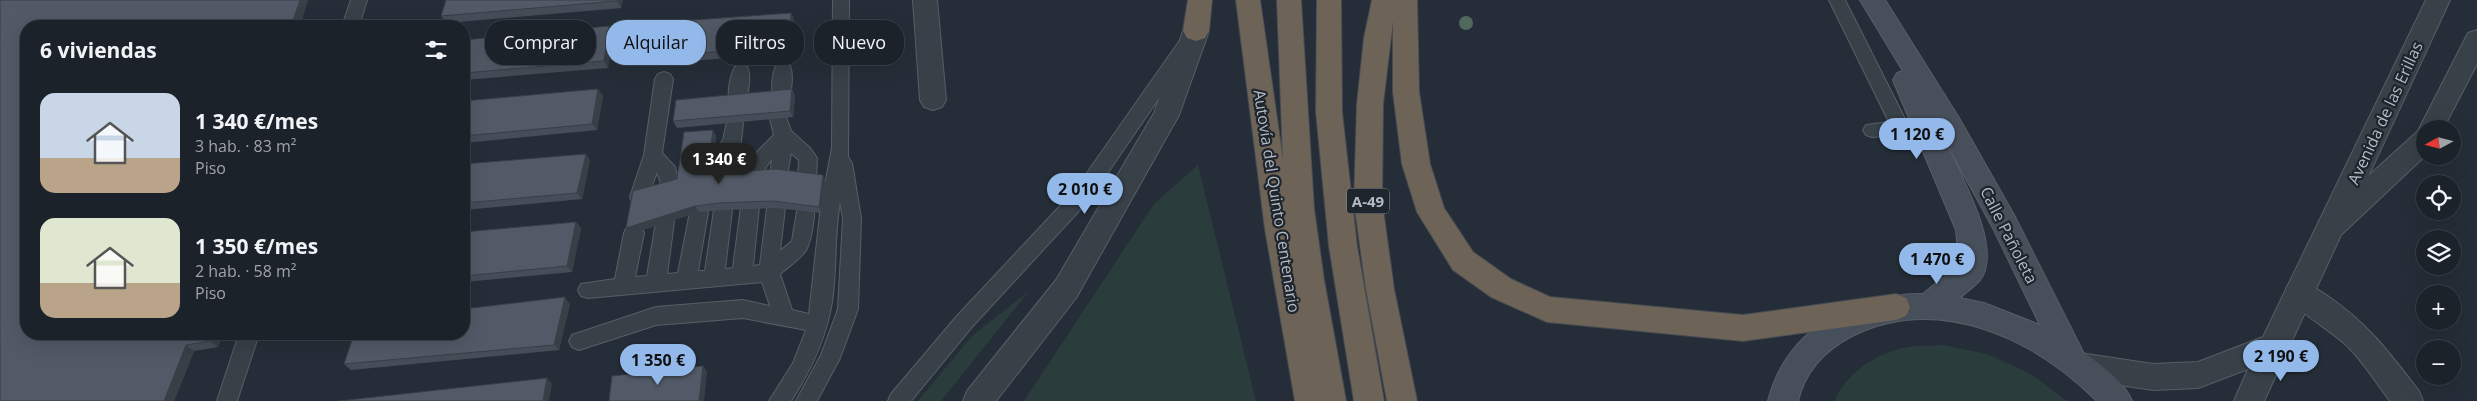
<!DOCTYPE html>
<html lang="es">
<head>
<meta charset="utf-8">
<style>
  body { margin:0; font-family:"Open Sans",sans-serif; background:#252a32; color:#f1f3f6; height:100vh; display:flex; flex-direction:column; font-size:19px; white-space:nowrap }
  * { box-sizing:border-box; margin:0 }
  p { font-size:16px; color:#a0a4a8 }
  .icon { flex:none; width:28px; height:28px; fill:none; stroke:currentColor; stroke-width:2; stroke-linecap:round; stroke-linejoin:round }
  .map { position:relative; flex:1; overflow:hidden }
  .details { position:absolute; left:20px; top:20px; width:450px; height:320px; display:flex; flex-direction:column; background:#1c222a; border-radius:20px; box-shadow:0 5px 20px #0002,0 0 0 1px #3a3f47 }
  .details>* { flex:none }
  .hud { position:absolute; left:485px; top:20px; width:475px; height:45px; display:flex; gap:10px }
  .needle { width:32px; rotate:263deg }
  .buttons { position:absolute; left:2416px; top:120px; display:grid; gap:10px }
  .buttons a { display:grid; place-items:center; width:45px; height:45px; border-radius:50%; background:#1c222a; box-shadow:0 5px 20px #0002,0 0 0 1px #3a3f47; font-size:25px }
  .price { position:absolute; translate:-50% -42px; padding:0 11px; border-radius:18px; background:#93b8ea; color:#111; font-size:16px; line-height:32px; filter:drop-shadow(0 1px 2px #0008) }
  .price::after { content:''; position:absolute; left:50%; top:30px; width:15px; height:11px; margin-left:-8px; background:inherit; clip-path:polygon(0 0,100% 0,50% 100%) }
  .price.active { background:#222; color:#fff }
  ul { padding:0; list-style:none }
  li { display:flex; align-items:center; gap:15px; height:125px; padding:0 20px }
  li span { display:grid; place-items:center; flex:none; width:140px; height:100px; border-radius:15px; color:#555 }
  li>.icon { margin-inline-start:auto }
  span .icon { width:60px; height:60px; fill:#fffc; stroke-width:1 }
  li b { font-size:21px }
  h2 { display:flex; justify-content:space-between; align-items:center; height:60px; padding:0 20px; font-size:21px }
  .tag { padding:0 18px; border-radius:20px; background:#1c222a; box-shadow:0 5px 20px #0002,0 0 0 1px #3a3f47; font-size:18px; line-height:45px }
  .tag.active { background:#93b8ea; color:#111 }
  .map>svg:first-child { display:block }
</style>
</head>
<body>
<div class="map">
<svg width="2477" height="401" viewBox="0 0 2477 401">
  <rect width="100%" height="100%" fill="#252e38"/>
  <g fill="#2a3c3b">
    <polygon points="1198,165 1256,401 1024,401 1154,204"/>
    <polygon points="1029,291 941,401 918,401 973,335"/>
    <path d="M1943,345L1987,354L2031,374L2067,401H1835C1845,374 1873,356 1899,349C1912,345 1929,346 1943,345Z"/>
  </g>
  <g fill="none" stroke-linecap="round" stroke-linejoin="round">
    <defs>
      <g id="service">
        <polygon points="351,0 367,0 359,26 342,26"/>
        <path d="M833,0H849L848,157L852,163L861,218L858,309L840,358L817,401H796L821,355L838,309L843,218L840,202C834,235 837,269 832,302C826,339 811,370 791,401H769L793,363L806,330L743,318L656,325L579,350L572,347L569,341L572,335L656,307L743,300L770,306L762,282L588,298L581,296L578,290L581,284L615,279L624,233L627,227L634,225L641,227L644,233L635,277L647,276L656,222L658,216L665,214L672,216L674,222L667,274L678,273L690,212L692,206L699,204L706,206L708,212L698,271H705L714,210L716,204L723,202L730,204L732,210L725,269L733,268L741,207L743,201L750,199L757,201L759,207L753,266L760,265L767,208L769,202L776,200L783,202L785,208L780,251L792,241L798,205L805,203L812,205C815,212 814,217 813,224C809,255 803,255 780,274L792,310L809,314L821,205L832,148Z"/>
        <polygon points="1829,0 1845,0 1906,121 1916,123 1919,128 1916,133 1872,137 1866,135 1863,130 1866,125 1889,122"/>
        <polygon points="1184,41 1190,43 1193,48 1190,53 1089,200 971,328 911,401 888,401 891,394 957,316 1075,190 1178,43"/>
        <path d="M783,62L789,64C794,73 792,92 787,101L781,103L775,101C770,92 772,73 777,64Z"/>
        <path d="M741,65L747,67C752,76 748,96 743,105L737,107L731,105C726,96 730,76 735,67Z"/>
        <polygon points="664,72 670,74 673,79 662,153 675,167 680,188 678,193 671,196 664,193 657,172 646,202 639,205 632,202 630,197 644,155 655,79 658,74"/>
        <polygon points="779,112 785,114 791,131 810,148 817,158 816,179 814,184 807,187 800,184 798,179 799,160 791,153 786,181 779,184 772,181 770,176 772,159 766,167 761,182 754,185 747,182 745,177 754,155 774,135 770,119 773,114"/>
        <polygon points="734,116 740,118 743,123 737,179 735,184 728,187 721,184 719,174 712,178 705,175 703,170 723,140 728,118"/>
        <polygon points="239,334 259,334 237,401 217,401"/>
      </g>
      <g id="minor">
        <polygon points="913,0 937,0 946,100 942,107 933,110 924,107 920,100"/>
        <polygon points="1196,21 1205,24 1209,31 1179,115 1076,298 996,401 963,401 967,391 1056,280 1154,113 1183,31 1187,24"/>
        <polygon points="2477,30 2477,64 2443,129 2425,129 2425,156 2342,234 2332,238 2322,234 2318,226 2322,218 2418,131 2468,33"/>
        <path d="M2299,280C2311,284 2321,292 2332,299C2371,327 2390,354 2419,391L2423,401H2390C2377,384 2366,366 2352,351C2335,331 2295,313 2285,292L2289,283Z"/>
      </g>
      <polygon id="tertiary" points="2426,0 2450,0 2264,401 2234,401 2248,369 2198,388 2153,390 2080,379 2069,375 2065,366 2069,357 2080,353 2153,364 2198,362 2263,337"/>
      <path id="secondary" d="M1860,0H1885L1959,118L2014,215L2083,352C2101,365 2123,380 2132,401H2097C2034,338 1938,293 1852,336C1825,350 1805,371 1798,401H1768C1786,330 1852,293 1923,294C1953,268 1961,272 1956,230L1893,80L1897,73L1903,71ZM1946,142L1994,230L2040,325L1984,303L1960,298C1966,292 1975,286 1980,280C2004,249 1959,173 1946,142Z"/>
      <g id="motorway">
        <polygon points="1188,0 1212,0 1209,31 1205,38 1196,41 1187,38 1183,31"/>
        <polygon points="1236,0 1260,0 1283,160 1277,0 1301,0 1314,209 1324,280 1346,401 1295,401 1265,229"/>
        <polygon points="1317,0 1341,0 1342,112 1357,246 1384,401 1354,401 1329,246 1316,112"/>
        <polygon points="1372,0 1417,0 1419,92 1430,164 1444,208 1473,252 1511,279 1550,297 1743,315 1896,294 1906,298 1910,307 1906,316 1896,320 1743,341 1547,322 1491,297 1453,270 1417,212 1402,164 1393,92 1393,21 1383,104 1382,202 1394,289 1417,401 1387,401 1366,289 1354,202 1357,104 1364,38"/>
      </g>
    </defs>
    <use href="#service" stroke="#575e66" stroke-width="2"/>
    <use href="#minor" stroke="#575e66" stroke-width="2"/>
    <use href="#tertiary" stroke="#575e66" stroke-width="2"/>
    <use href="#secondary" stroke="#575e66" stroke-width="2"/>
    <use href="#motorway" stroke="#444b53" stroke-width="2"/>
    <use href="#service" fill="#384048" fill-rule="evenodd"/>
    <use href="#minor" fill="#384048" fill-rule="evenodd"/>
    <use href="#tertiary" fill="#384048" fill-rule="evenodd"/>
    <use href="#secondary" fill="#474f5b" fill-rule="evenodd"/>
    <use href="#motorway" fill="#6d6356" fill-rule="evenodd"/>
  </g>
  <circle fill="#51685d" cx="1466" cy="23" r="7"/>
  <g fill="#464d58">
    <polygon points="0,0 308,0 300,26 26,26 26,334 223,334 218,347 194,351 174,401 0,401"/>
    <polygon points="623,0 621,8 447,23 441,16"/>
    <polygon points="791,13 794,20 792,53 664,63 661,56"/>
    <polygon points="613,33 608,68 464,80 464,40"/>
    <polygon points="598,89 603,96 597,130 464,143 464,101"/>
    <polygon points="792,89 795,96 793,117 677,128 673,121"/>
    <polygon points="713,130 716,137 712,173 826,182 822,213 776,208 723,210 699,212 630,234 677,179"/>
    <polygon points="590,160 582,199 464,210 464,164"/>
    <polygon points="576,222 581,228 572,272 464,282 464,232"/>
    <polygon points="570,304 559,350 351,370 344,364"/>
  </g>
  <g fill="#393f47">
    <polygon points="300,0 308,0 300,26 291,26"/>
    <polygon points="617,0 623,0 621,8 617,1"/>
    <polygon points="791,13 794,20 792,53 789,46"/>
    <polygon points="609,26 613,33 608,68 604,61"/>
    <polygon points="598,89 603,96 597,130 592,124"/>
    <polygon points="792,89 795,96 793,117 790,111"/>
    <polygon points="713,130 716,137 711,180 707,174"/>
    <polygon points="586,154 590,160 582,199 577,193"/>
    <polygon points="823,175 826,182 822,213 819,207"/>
    <polygon points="695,206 699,212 630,234 626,228"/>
    <polygon points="576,222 581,228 572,272 567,266"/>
    <polygon points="565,297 570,304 559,350 554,345"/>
    <polygon points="213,334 223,334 218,347 210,341"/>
    <polygon points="186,345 194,351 174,401 164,401"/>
    <polygon points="703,366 707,372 704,401 699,401"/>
    <polygon points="547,378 552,384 549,401 543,401"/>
  </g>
  <g fill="#515a66" stroke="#393f47">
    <polygon points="0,0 300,0 291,26 26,26 26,334 213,334 210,341 186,345 164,401 0,401"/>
    <polygon points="446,0 617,0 617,1 441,16"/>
    <polygon points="791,13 789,46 661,56 666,22"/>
    <polygon points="609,26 604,61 464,73 464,40"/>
    <polygon points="598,89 592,124 464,136 464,101"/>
    <polygon points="792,89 790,111 673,121 676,100"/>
    <polygon points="713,130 707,174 776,169 823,175 819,207 773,201 719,203 695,206 626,228 633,191 677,179 684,132"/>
    <polygon points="586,154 577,193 464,203 464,164"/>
    <polygon points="576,222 567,266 464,276 464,232"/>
    <polygon points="565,297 554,345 344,364 354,334 464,334 464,309"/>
    <polygon points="703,366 699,401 609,401 612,376"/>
    <polygon points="547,378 543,401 339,401"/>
  </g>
  <g text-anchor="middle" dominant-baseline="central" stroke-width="4.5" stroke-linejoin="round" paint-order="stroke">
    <rect fill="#1e252d" stroke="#878e97" stroke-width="1" x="1347" y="188.5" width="42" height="25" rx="4"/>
    <g font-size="15" font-weight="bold" fill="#b4bbc4">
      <text x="1368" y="201">A-49</text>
    </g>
    <g font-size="16" fill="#b4bbc4" stroke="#1e252d">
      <text transform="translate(2385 113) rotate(-65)">Avenida de las Erillas</text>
      <text transform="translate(1277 201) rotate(81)">Autovía del Quinto Centenario</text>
      <text transform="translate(2009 235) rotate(63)">Calle Pañoleta</text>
    </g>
  </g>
</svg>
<div class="buttons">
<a><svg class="needle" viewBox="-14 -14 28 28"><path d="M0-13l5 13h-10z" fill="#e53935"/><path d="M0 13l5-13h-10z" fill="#a0a4a8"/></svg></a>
<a><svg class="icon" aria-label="locate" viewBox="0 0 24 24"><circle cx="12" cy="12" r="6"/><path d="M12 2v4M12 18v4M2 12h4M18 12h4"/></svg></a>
<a><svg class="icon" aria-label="layers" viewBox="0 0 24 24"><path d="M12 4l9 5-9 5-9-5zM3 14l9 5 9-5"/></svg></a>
<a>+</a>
<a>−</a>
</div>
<b class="price" style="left:1917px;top:160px">1 120 €</b>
<b class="price active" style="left:719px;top:185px">1 340 €</b>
<b class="price" style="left:1085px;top:215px">2 010 €</b>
<b class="price" style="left:1937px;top:285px">1 470 €</b>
<b class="price" style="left:2281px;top:382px">2 190 €</b>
<b class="price" style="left:658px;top:386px">1 350 €</b>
<div class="hud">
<a class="tag">Comprar</a>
<a class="tag active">Alquilar</a>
<a class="tag">Filtros</a>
<a class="tag">Nuevo</a>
</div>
<section class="details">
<h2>6 viviendas<svg class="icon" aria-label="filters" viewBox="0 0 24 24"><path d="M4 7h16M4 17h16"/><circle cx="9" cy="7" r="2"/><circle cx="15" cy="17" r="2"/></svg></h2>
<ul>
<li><span style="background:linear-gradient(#c9d6e8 65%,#b9a48a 0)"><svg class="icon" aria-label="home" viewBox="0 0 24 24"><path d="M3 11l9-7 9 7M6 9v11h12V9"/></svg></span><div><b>1 340 €/mes</b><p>3 hab. · 83 m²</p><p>Piso</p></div></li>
<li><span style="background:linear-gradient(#dfe7d0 65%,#b9a48a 0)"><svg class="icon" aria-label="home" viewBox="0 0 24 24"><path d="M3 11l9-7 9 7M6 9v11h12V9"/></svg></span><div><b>1 350 €/mes</b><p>2 hab. · 58 m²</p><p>Piso</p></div></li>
</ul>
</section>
</div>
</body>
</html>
